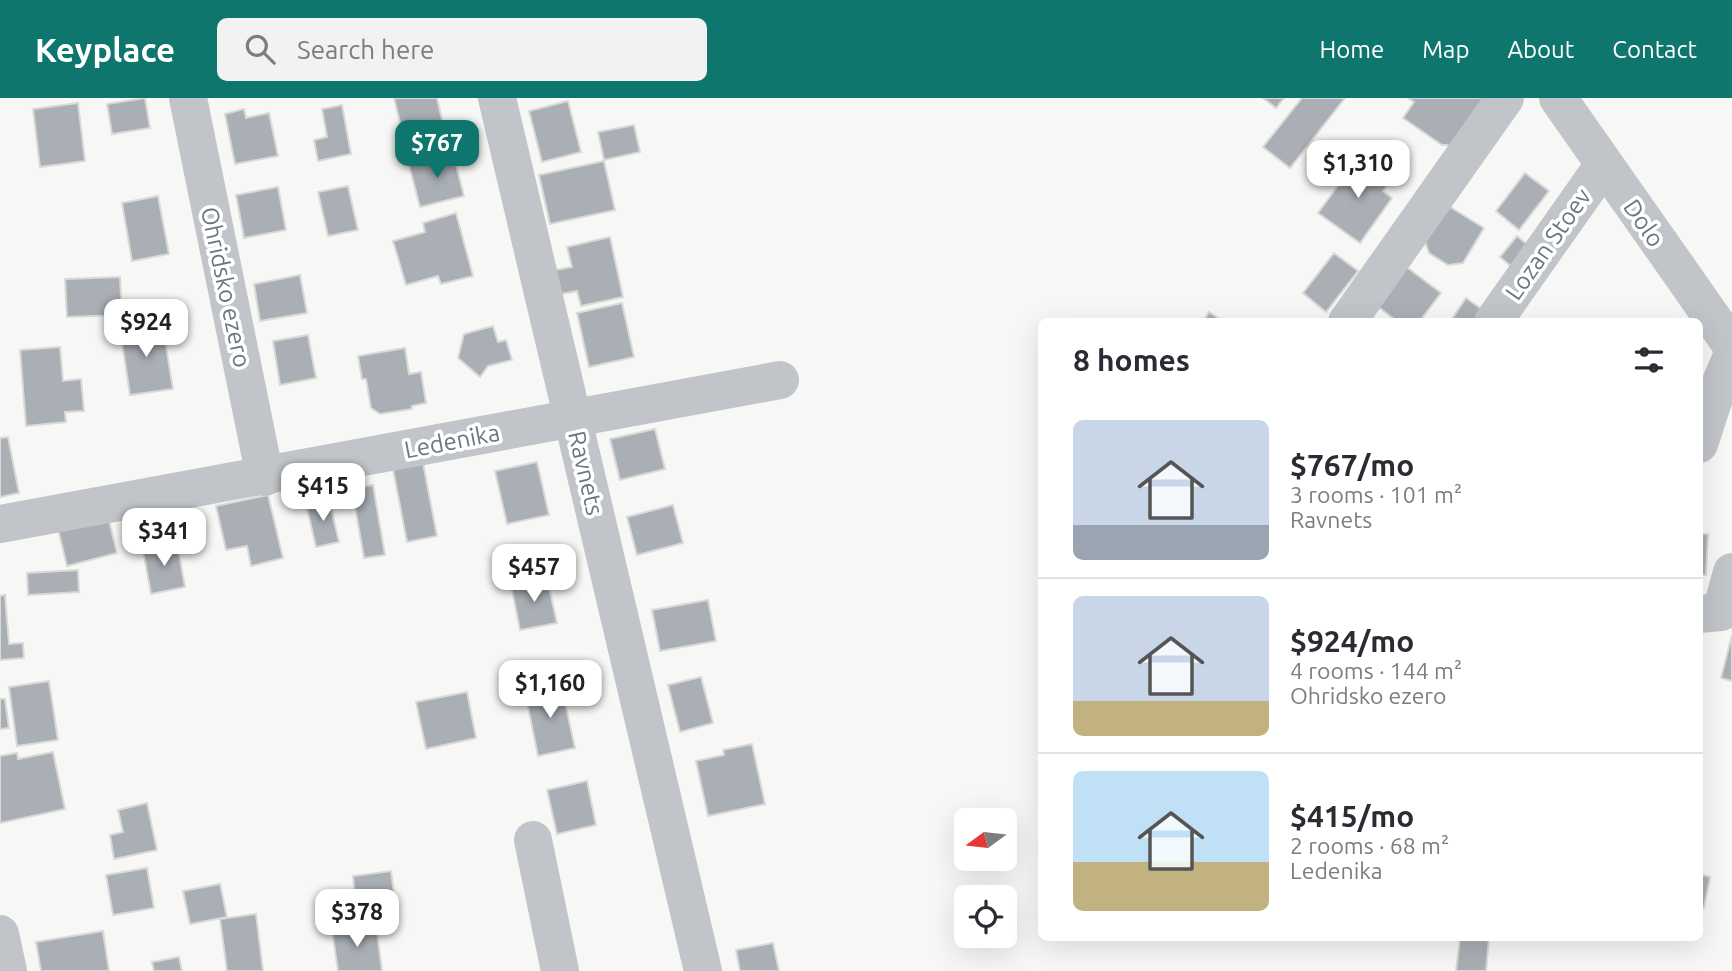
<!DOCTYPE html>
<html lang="en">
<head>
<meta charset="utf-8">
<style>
  body { margin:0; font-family:Ubuntu,sans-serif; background:#f2f2f3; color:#2b2b33; height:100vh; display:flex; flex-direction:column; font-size:26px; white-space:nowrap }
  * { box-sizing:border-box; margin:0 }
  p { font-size:23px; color:#7c7c81 }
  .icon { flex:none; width:38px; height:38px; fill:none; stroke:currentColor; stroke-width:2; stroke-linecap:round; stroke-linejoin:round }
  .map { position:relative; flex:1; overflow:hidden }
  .drawer { position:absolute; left:1038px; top:220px; width:665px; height:623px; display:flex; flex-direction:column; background:#fff; border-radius:10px; box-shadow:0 7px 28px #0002 }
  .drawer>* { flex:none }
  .needle { width:46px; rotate:255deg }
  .fabs { position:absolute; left:954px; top:710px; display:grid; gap:14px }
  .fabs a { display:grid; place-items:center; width:63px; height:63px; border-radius:10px; background:#fff; box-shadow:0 7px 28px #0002; font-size:35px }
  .price { position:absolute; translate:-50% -60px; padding:0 16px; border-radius:14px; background:#fff; color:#222; font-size:23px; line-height:46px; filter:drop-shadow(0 2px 4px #0008) }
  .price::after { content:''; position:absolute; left:50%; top:42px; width:21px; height:16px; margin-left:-10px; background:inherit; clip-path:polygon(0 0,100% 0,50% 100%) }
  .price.current { background:#0f766e; color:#fff }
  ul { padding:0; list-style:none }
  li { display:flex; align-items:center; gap:21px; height:175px; padding:0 35px }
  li+li { border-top:2px solid #e1e1e2 }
  li span { display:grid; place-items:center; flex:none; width:196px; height:140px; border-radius:10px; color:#555 }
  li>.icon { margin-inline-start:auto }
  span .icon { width:84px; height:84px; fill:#fffc; stroke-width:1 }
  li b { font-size:30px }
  h2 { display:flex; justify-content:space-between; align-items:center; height:84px; padding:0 35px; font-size:30px }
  header { display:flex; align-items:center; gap:42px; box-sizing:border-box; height:98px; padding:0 35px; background:#0f766e; color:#fff }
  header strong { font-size:33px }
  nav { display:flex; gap:38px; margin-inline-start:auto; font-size:24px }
  .search { width:490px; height:63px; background:#f2f2f3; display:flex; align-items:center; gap:18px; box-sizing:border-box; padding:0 24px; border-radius:10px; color:#7c7c81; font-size:26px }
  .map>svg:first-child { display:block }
</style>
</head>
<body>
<header>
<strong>Keyplace</strong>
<div class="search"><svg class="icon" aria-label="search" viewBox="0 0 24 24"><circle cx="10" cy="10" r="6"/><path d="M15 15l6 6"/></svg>Search here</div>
<nav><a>Home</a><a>Map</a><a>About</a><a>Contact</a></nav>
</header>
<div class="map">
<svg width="1732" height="873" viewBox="0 0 1732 873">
  <rect width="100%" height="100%" fill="#f7f7f5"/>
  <g fill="#a9afb5" stroke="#d9d9d7" stroke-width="2">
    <polygon points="145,0 150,30 112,36 107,6"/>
    <polygon points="394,0 437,0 443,26 403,36"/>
    <polygon points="1263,0 1284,0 1276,10"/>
    <polygon points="1302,0 1345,0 1290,70 1263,49"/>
    <polygon points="1408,0 1490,0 1457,47 1442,47 1403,20 1414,4"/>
    <polygon points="568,3 581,54 542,64 529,13"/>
    <polygon points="78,5 85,63 40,69 33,11"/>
    <polygon points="342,7 351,56 318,63 314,42 327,39 322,11"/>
    <polygon points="244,11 246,20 269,15 278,58 235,66 225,16"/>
    <polygon points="634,27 640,54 604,62 598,34"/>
    <polygon points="453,55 464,98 420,109 409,67"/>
    <polygon points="1359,59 1391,82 1383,93 1392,100 1360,145 1318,115"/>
    <polygon points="604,63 615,112 550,126 539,77"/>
    <polygon points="1525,75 1549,93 1519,132 1496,113"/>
    <polygon points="348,88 358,132 328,138 318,94"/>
    <polygon points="278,89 286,132 244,140 236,97"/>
    <polygon points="158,98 169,156 132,163 122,105"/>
    <polygon points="1442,104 1484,130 1463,165 1448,167 1429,155 1423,137"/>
    <polygon points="456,115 473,178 441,186 438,178 406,187 393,143 425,134 423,125"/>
    <polygon points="1517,138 1530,149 1513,170 1500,159"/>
    <polygon points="610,139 623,199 581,208 577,193 561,196 555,172 572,169 567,149"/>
    <polygon points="1334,155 1358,173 1326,214 1303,195"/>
    <polygon points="1401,165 1441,195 1419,224 1398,224 1372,204"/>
    <polygon points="300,177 307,215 260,223 254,186"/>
    <polygon points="120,179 122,217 67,219 65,181"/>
    <polygon points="1466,200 1484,213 1477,224 1450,224"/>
    <polygon points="622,205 634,259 589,269 577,215"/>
    <polygon points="1209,214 1224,224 1203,224"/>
    <polygon points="162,224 173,291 130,297 120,231"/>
    <polygon points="493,228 498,244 506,242 512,262 488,268 480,279 458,260 464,236"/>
    <polygon points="308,237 316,280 280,287 273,243"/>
    <polygon points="60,249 63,283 81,281 84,313 65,314 66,324 26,328 20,252"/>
    <polygon points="405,250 409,276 421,274 426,305 412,308 412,311 380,316 371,310 366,281 362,281 358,258"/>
    <polygon points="655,331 665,371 620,382 610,341"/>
    <polygon points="8,339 19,395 0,399 0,340"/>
    <polygon points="537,364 549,417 507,426 495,373"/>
    <polygon points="423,365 437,438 407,444 393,371"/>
    <polygon points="373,387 385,457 364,460 352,391"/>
    <polygon points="268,397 283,460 251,468 247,448 226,452 216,408"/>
    <polygon points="329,401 339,444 316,449 306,406"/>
    <polygon points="673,407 683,445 637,457 627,419"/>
    <polygon points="108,418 117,455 67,468 58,431"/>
    <polygon points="1699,436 1708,436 1706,477 1699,477"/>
    <polygon points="177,445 185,489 151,496 143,452"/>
    <polygon points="78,472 79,494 28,497 27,475"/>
    <polygon points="547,480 557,525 520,532 511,487"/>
    <polygon points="5,497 9,546 23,545 24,560 0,562 0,498"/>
    <polygon points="708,502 716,543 660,553 652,512"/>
    <polygon points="1732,537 1732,583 1721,580"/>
    <polygon points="701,579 713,625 680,634 668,587"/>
    <polygon points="49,583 58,642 17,648 9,589"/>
    <polygon points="561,586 575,650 538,658 525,594"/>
    <polygon points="467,594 476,640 426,651 416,604"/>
    <polygon points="0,601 5,601 9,630 0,631"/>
    <polygon points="752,646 765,706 708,718 696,663 724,657 723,652"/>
    <polygon points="53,654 65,711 0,725 0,658 17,655 18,661"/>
    <polygon points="587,683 596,727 557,736 547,692"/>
    <polygon points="147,705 157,752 114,761 110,737 123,734 118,712"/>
    <polygon points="147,770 154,810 113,817 106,777"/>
    <polygon points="391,773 396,811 357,816 353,778"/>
    <polygon points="1699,776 1710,779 1704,810 1699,810"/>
    <polygon points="220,786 227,819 190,826 183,793"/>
    <polygon points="256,816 263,873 227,873 220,821"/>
    <polygon points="376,826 382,873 338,873 332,832"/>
    <polygon points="103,833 109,873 41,873 36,844"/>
    <polygon points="1460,840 1489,840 1486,873 1456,873"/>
    <polygon points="773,845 779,873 740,873 736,852"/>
    <polygon points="179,859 182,873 154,873 152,864"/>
  </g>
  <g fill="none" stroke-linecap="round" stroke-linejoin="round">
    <g stroke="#c1c4c8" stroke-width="38">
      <polyline points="188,0 265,379"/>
      <polyline points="497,0 703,873"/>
      <polyline points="1558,0 1732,248"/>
      <polyline points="1347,224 1505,0"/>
      <polyline points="1493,224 1603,68"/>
      <polyline points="1699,346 1713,303 1732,258"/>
      <polyline points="0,426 780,282"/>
      <polyline points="1699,516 1721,514 1732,474"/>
      <polyline points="533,742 560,873"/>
      <polyline points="0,836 8,873"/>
    </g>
  </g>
  <g text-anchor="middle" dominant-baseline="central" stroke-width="7" stroke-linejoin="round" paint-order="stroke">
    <g font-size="24" fill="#697683" stroke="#fff">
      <text transform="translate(1644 125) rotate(55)">Dolo</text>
      <text transform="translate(1548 146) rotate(-55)">Lozan Stoev</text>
      <text transform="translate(226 189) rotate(78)">Ohridsko ezero</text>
      <text transform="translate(452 343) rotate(-11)">Ledenika</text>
      <text transform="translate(586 375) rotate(77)">Ravnets</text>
    </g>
  </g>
</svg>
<div class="fabs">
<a><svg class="needle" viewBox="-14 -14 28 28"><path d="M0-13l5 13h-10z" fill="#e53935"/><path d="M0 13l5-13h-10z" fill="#7c7c81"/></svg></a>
<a><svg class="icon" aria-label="locate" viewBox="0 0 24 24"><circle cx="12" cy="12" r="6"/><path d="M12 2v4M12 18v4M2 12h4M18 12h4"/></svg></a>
</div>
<b class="price current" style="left:437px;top:82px">$767</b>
<b class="price" style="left:1358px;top:102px">$1,310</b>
<b class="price" style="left:146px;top:261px">$924</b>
<b class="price" style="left:323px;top:425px">$415</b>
<b class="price" style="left:164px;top:470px">$341</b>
<b class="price" style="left:534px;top:506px">$457</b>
<b class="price" style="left:550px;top:622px">$1,160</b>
<b class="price" style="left:357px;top:851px">$378</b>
<section class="drawer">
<h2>8 homes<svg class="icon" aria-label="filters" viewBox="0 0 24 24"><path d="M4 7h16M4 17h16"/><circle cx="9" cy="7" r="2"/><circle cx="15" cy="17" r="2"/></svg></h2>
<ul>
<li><span style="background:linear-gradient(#c9d6e8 75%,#9aa5b1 0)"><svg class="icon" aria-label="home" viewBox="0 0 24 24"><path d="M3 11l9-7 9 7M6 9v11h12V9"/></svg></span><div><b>$767/mo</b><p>3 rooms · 101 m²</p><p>Ravnets</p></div></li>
<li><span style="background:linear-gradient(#c9d6e8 75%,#c2b280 0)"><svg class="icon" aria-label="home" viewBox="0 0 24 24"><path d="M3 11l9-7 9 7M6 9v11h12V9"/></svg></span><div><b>$924/mo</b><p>4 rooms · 144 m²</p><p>Ohridsko ezero</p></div></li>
<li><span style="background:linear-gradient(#bfe0f5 65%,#c2b280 0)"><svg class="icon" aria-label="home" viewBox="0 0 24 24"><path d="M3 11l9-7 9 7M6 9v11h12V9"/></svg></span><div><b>$415/mo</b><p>2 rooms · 68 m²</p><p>Ledenika</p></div></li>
</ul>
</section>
</div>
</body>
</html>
